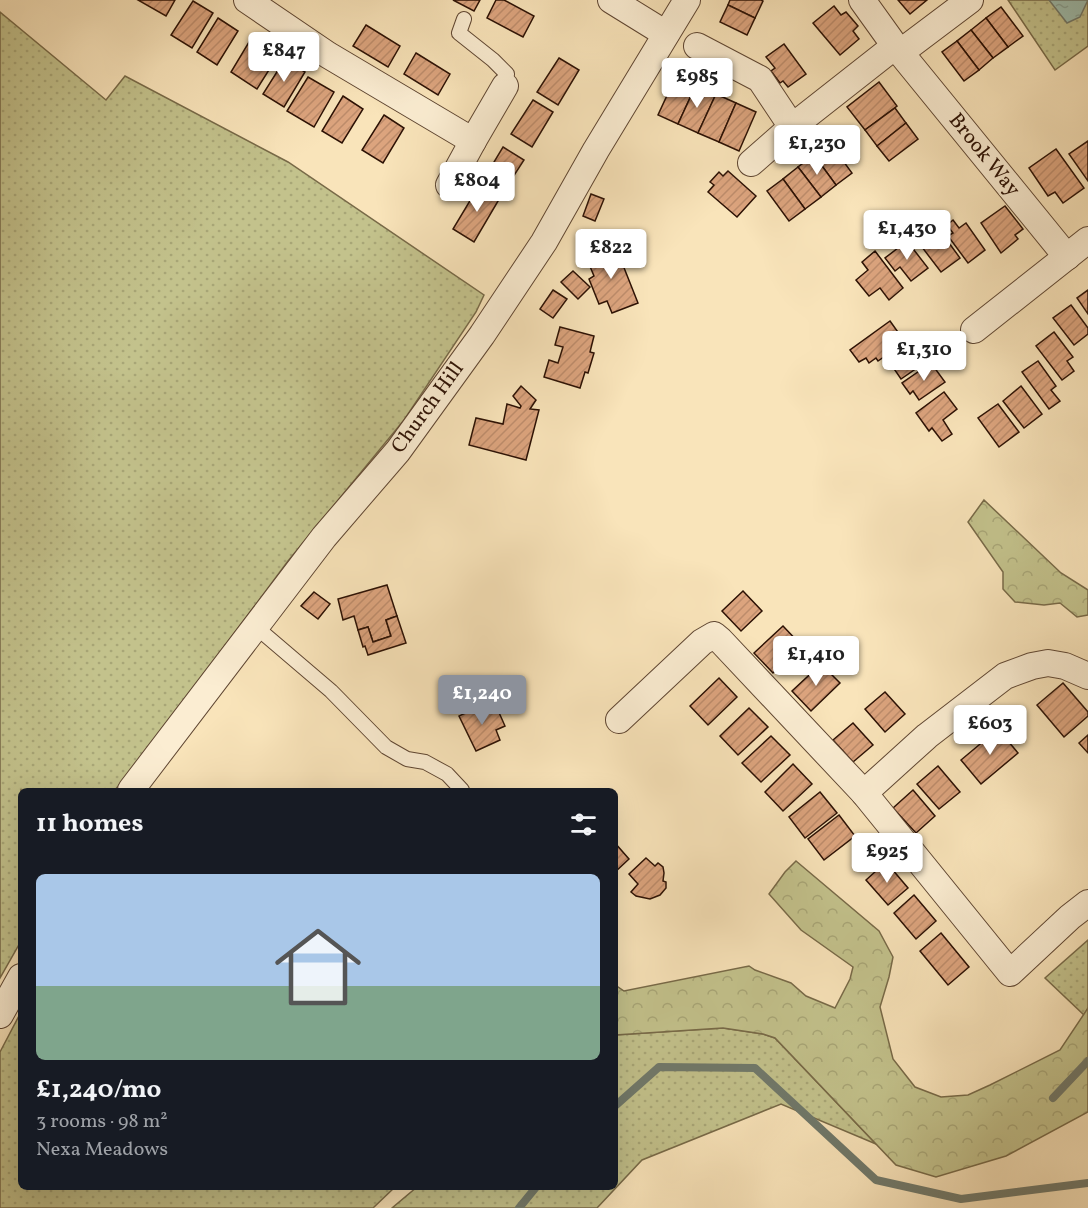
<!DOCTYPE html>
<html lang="en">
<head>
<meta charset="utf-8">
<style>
  body { margin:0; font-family:Vollkorn,serif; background:#242831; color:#f1f3f6; height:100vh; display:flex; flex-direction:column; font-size:22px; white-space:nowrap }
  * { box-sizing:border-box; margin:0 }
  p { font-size:20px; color:#9ea1a6 }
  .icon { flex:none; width:33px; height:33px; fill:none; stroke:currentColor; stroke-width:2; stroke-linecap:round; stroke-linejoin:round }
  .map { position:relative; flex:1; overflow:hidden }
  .panel { position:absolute; left:18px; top:788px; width:600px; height:402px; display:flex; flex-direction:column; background:#171b24; border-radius:9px; box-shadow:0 6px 24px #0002 }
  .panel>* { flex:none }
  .price { position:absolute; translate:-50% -51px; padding:0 14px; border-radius:6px; background:#fff; color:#222; font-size:20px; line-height:39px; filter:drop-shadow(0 2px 3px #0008) }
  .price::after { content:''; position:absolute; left:50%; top:36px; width:18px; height:14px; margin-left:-9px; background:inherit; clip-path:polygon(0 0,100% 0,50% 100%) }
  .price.active { background:#8c9099; color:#fff }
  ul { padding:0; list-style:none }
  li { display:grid; align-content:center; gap:12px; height:318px; padding:0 18px }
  li span { display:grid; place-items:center; height:186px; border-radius:9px; color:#555 }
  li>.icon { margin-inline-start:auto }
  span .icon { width:108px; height:108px; fill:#fffc; stroke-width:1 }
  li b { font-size:26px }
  h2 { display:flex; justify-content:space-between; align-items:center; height:72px; padding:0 18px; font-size:26px }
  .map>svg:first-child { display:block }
</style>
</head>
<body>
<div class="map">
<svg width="1088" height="1208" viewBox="0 0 1088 1208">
  <defs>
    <pattern id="grass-dots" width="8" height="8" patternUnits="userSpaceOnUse" patternTransform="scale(1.5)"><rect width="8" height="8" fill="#c3c28c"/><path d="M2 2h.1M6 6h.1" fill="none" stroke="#a8a677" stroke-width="1.8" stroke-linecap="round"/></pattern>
    <pattern id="forest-crowns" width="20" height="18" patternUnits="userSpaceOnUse" patternTransform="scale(1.5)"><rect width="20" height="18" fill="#c3c28c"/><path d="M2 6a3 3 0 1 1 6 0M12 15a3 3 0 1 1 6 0" fill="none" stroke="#a8a677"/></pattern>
    <pattern id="water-ripples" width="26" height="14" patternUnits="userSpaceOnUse" patternTransform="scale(1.5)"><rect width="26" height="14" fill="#9ebfb0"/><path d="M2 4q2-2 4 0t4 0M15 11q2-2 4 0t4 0" fill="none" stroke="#88a396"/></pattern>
    <pattern id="building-hatch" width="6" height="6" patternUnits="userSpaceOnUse" patternTransform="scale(1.5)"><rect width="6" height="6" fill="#dca47e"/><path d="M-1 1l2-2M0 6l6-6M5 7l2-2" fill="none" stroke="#bd8c6b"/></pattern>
  </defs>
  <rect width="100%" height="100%" fill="#f9e4ba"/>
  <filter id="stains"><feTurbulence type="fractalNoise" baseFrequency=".00333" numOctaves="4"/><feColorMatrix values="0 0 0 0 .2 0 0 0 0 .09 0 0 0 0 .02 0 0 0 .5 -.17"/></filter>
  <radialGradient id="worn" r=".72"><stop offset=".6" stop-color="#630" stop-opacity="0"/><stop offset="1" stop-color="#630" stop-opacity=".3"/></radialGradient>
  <g fill="url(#grass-dots)" stroke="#786a48" stroke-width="1.5">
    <polygon points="1008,0 1088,0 1088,46 1055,70"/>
    <polygon points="0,12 106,100 125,76 288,162 484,295 476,312 404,420 288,561 145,753 115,790 21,790 21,941 0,978"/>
    <polygon points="1088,940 1088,1008 1084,1015 1045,978"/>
    <polygon points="21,1012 21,1186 395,1187 373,1208 0,1208 0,1052"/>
    <polygon points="723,1028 763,1034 775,1038 876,1144 781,1104 642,1160 597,1208 392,1208 417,1187 615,1186 615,1035"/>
  </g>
  <g fill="url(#forest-crowns)" stroke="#786a48" stroke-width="1.5">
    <polygon points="984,500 1061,573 1088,590 1088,615 1077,617 1060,603 1044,605 1015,602 1003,589 1003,572 968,522"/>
    <polygon points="796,861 879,931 893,957 889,977 880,1007 893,1059 915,1087 941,1097 968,1095 990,1085 1060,1050 1088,1008 1088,1112 1006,1156 936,1177 896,1165 775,1038 763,1034 723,1028 615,1035 615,985 624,991 749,966 755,970 791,983 806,996 835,1008 850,979 853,967 801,930 769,894 785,872"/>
  </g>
  <polygon fill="url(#water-ripples)" stroke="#70796b" stroke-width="1.5" points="1049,0 1088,0 1080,17 1067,23"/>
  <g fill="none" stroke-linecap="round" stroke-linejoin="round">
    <g stroke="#70796b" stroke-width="8">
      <polyline points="1053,1098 1088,1061"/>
      <polyline points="615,1106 659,1067 755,1068 876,1180 961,1199 1088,1183"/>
      <polyline points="519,1208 537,1186"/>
    </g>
  </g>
  <g fill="url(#building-hatch)" stroke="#2c1104" stroke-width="1.5">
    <polygon points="138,0 175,0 166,16"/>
    <polygon points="453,0 480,0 474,11"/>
    <polygon points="496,0 504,0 534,16 523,37 487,18"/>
    <polygon points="730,0 761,0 763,1 755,18 728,5"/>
    <polygon points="898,0 927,0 910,14"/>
    <polygon points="193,1 213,13 192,48 171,35"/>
    <polygon points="728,5 755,18 747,35 720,22"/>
    <polygon points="834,6 841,15 846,12 858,26 853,31 859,39 840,55 813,23"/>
    <polygon points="1001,7 1023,36 1008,47 986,18"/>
    <polygon points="218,18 238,31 217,65 197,52"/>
    <polygon points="986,18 1008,47 993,58 971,30"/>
    <polygon points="366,25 400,46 388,67 353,46"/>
    <polygon points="971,30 993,58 979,70 957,41"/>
    <polygon points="252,37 279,54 257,89 231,72"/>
    <polygon points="957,41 979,70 964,81 942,52"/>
    <polygon points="784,44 806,74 788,87 783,81 780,83 771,71 775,68 766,57"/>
    <polygon points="416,53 450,74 438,95 404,74"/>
    <polygon points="559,58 579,70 558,105 537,92"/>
    <polygon points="285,59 305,72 284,107 263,94"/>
    <polygon points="676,76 696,85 678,124 658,115"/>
    <polygon points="308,77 334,92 314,127 287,111"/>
    <polygon points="879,82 897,106 865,130 847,107"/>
    <polygon points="696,85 716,94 698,133 678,124"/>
    <polygon points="716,94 736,103 719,142 698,133"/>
    <polygon points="343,96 363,109 342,143 322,131"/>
    <polygon points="533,100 553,112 532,147 511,134"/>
    <polygon points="736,103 756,112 739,151 719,142"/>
    <polygon points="895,108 906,123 877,146 865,130"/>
    <polygon points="384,115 404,128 383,163 362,150"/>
    <polygon points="906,123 918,139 889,161 877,146"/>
    <polygon points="1088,141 1088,181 1069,154"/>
    <polygon points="830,143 852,173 836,185 814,155"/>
    <polygon points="503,147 524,160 502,194 482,182"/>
    <polygon points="1056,149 1084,188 1063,203 1055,192 1048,196 1029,168"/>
    <polygon points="814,155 836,185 821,197 798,167"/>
    <polygon points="798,167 821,197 805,209 783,179"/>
    <polygon points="728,171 756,196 737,217 708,192 714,185 710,182 719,172 723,176"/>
    <polygon points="783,179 805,209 789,221 767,191"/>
    <polygon points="480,184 501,196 474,242 453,229"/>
    <polygon points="591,194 604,199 595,221 583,216"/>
    <polygon points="1005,206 1023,229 1015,235 1018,239 1001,253 981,223"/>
    <polygon points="953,220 959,228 966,223 985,250 968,263 948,236 953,233 947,225"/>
    <polygon points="927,223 934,232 938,228 960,258 941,272 912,234"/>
    <polygon points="907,241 928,268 911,281 900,267 895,271 885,258"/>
    <polygon points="615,245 638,303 612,313 607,301 599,304 589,279 594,276 586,257"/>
    <polygon points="875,251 903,288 889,300 880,288 869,296 856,280 868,270 862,262"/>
    <polygon points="573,271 590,287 578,299 561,282"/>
    <polygon points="553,290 567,299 553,318 540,309"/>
    <polygon points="1088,290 1088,314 1077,298"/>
    <polygon points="1071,305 1088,328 1088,334 1074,345 1053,318"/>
    <polygon points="890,321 905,342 878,361 876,358 869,363 866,358 859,362 850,350"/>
    <polygon points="560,327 594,336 590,352 594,353 588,373 585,372 580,388 544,377 549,360 558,363 563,347 555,345"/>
    <polygon points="1054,332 1073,357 1067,361 1074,371 1062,380 1036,346"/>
    <polygon points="914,343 927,361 901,379 888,360"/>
    <polygon points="1038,361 1056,386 1051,390 1060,401 1049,409 1022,372"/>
    <polygon points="931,363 945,382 919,400 913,391 910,394 902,383"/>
    <polygon points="521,386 536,400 530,409 539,410 526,460 469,445 476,418 503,424 507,404 520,408 521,406 513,396"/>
    <polygon points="1021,386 1042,414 1024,428 1003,401"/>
    <polygon points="944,392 957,409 943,420 952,434 942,441 932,428 929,431 916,413"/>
    <polygon points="998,404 1019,432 999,447 978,418"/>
    <polygon points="387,585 397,616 386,620 391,636 373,642 368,627 358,630 354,616 343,620 338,599"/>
    <polygon points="743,591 762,611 741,631 722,611"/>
    <polygon points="314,592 330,604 318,619 301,606"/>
    <polygon points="397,616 406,643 368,655 365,646 363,647 358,630 368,627 373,642 391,636 386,620"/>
    <polygon points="783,626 801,645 773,673 754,653"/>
    <polygon points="821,664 840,683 811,711 792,691"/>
    <polygon points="719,678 737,697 708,725 690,706"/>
    <polygon points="1063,683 1088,712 1088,716 1064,737 1037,705"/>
    <polygon points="885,692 905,714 885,732 865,709"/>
    <polygon points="484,704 488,713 497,708 505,726 496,730 500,740 476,751 459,716"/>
    <polygon points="749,708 768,727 738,755 720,736"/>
    <polygon points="853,723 873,745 853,762 833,740"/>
    <polygon points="998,729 1018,753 981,784 961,760"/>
    <polygon points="1088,735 1088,753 1079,743"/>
    <polygon points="771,736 790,755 761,782 742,763"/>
    <polygon points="793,764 812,784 783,811 765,792"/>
    <polygon points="938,766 960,792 939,809 917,784"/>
    <polygon points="913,790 935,816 916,833 893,808"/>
    <polygon points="820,792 837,813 805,838 789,817"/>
    <polygon points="839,815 855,836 824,860 808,839"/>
    <polygon points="615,843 629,859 615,872"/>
    <polygon points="646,858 655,866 658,863 663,867 664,873 663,881 666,882 666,888 660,895 650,899 636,896 631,892 638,884 629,874"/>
    <polygon points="886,862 908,888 888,905 866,880"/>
    <polygon points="914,895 936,921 916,939 894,913"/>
    <polygon points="941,933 969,967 948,985 920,951"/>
  </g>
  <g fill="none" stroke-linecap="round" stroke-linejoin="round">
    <defs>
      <g id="service">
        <polyline points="464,19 459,33 493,60 507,74 505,86"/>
        <polyline points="256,627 331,691 386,747 407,759 425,762 447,774 462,790"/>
      </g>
      <g id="minor">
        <polyline points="247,0 328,55 473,141 505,86"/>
        <polyline points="611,0 666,34"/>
        <polyline points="862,0 895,46 1067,257"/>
        <polyline points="697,46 760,79 792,127"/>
        <polyline points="901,52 970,0"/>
        <polyline points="751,163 792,127 895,46"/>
        <polyline points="449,185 473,141"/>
        <polyline points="974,330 1088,240"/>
        <polyline points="619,720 702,642 714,635 720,640 864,793 1010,973 1070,917 1088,903"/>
        <polyline points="131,790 324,537 398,451 482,335 544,242 596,150 687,0"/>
        <polyline points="864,793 927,736 1005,676 1032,666 1048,663 1065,666 1088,676"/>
        <polyline points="0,1015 21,977"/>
      </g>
    </defs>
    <use href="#service" stroke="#5f4632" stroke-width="16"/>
    <use href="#minor" stroke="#5f4632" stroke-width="28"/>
    <use href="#service" stroke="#fbedd2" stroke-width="14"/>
    <use href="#minor" stroke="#fbedd2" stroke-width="26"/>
  </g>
  <g text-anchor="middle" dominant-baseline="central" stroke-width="4.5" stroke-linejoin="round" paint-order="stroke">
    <g font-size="21" fill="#2c1104" stroke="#fbedd2">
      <text transform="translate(984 155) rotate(51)">Brook Way</text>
      <text transform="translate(428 408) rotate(-54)">Church Hill</text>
    </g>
  </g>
  <rect width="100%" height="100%" filter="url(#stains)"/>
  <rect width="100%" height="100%" fill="url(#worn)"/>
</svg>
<b class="price" style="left:284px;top:83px">£847</b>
<b class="price" style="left:697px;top:109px">£985</b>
<b class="price" style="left:817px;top:176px">£1,230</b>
<b class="price" style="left:477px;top:213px">£804</b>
<b class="price" style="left:907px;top:261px">£1,430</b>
<b class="price" style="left:611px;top:280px">£822</b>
<b class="price" style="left:924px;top:382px">£1,310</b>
<b class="price" style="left:816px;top:687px">£1,410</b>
<b class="price active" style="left:482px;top:726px">£1,240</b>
<b class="price" style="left:990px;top:756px">£603</b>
<b class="price" style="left:887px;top:884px">£925</b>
<section class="panel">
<h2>11 homes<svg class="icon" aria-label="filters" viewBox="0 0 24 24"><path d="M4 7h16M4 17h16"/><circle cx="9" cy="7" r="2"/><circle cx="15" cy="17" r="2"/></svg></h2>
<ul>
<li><span style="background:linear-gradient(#a9c7e8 60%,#7fa58c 0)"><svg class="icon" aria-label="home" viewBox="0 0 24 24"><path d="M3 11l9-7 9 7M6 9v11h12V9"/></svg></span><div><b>£1,240/mo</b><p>3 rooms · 98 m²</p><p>Nexa Meadows</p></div></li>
</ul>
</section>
</div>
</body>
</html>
